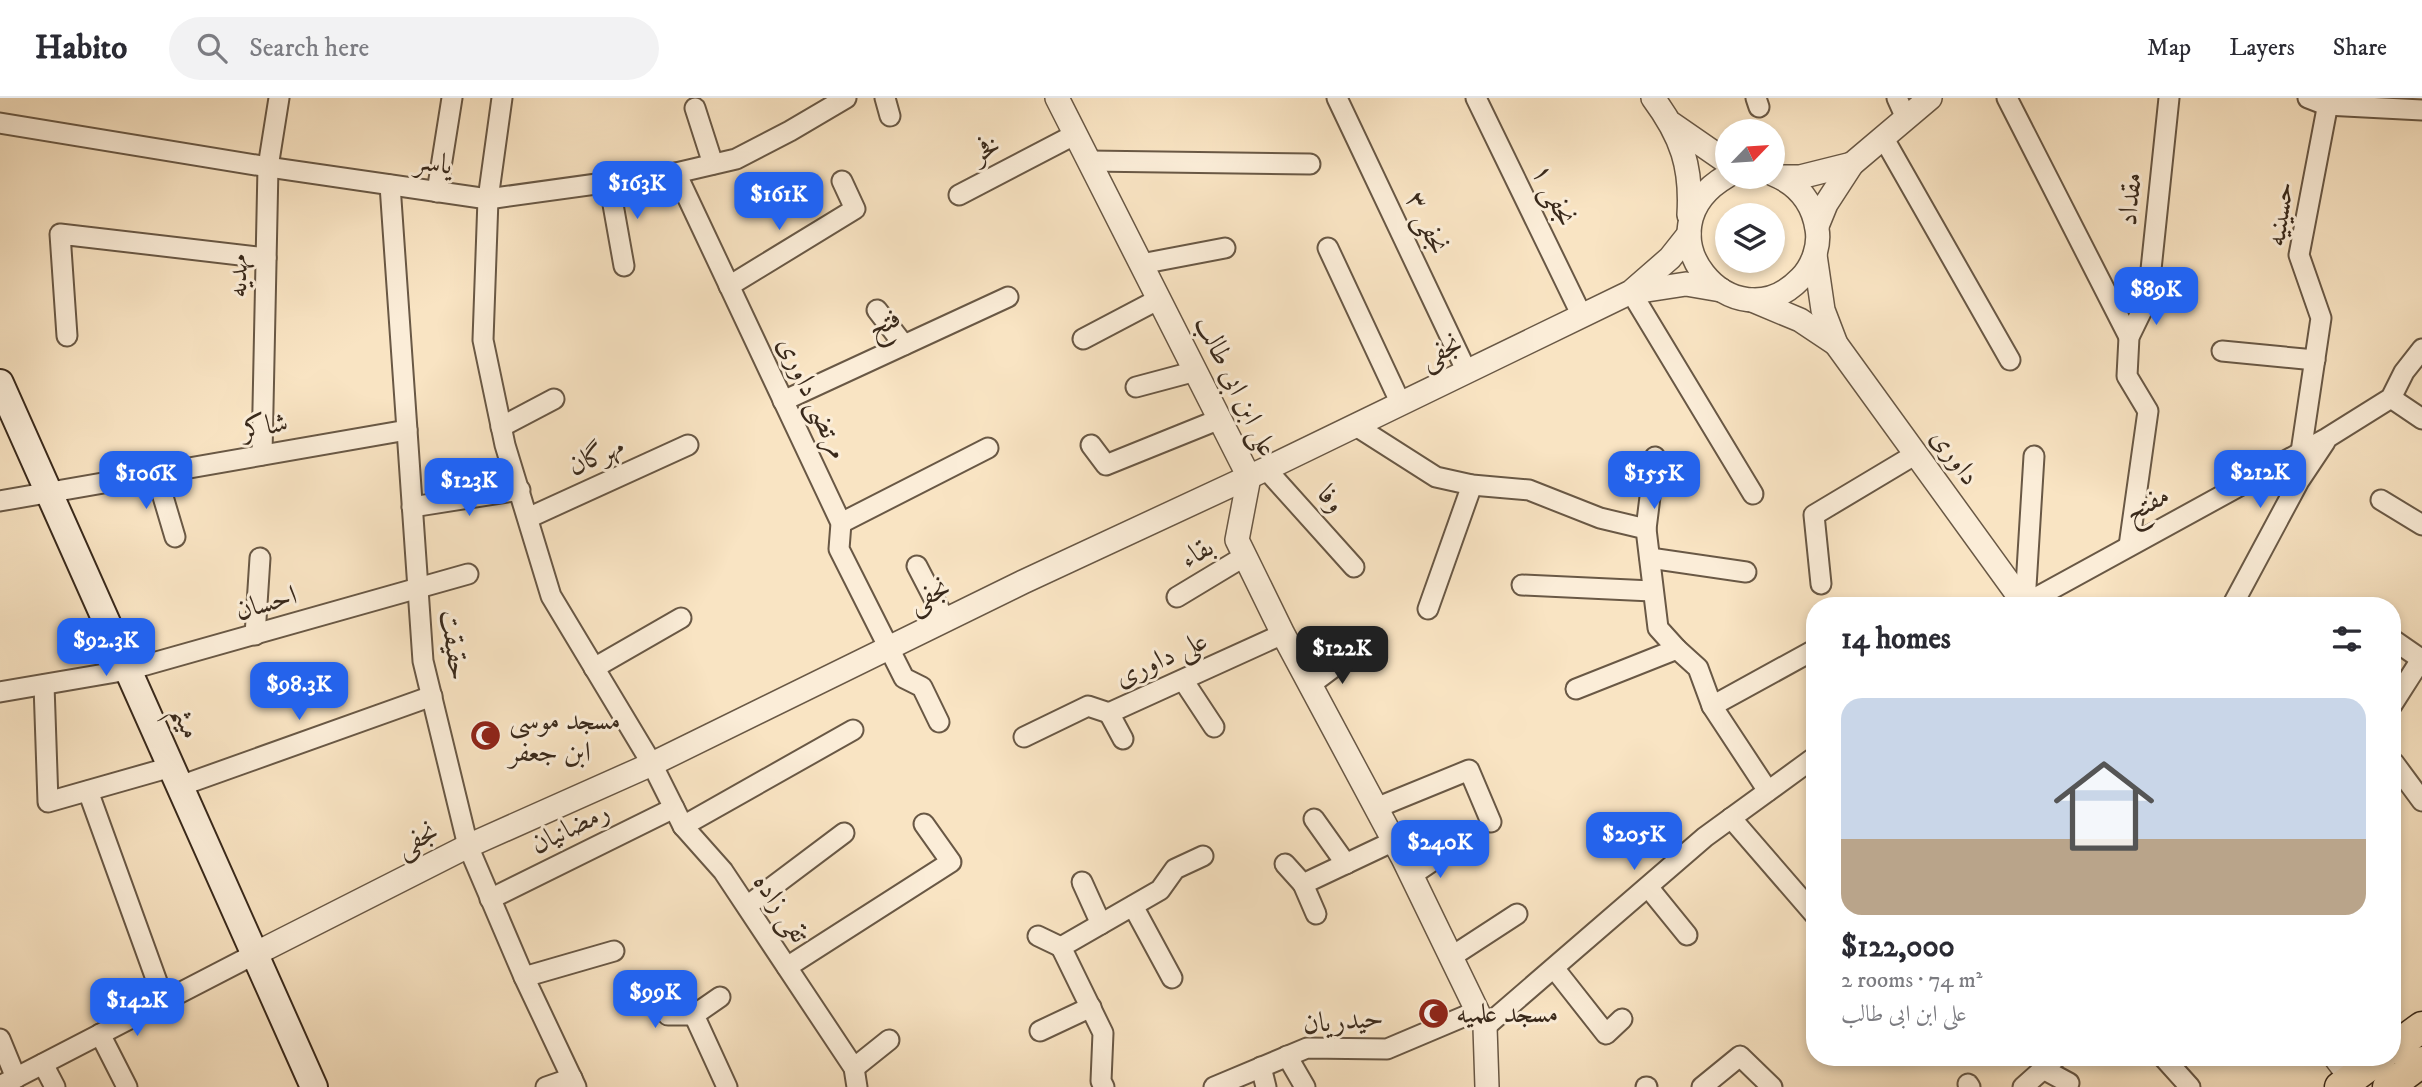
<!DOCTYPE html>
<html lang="en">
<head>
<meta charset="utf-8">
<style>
  body { margin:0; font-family:"IM FELL DW Pica",Amiri,serif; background:#f2f2f3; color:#2b2b33; height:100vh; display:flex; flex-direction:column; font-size:26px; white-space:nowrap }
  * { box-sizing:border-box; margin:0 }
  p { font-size:23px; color:#7c7c81 }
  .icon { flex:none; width:38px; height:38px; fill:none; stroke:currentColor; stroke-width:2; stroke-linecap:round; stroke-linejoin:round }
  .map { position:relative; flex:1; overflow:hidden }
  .details { position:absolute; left:1806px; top:499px; width:595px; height:469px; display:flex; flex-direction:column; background:#fff; border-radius:28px; box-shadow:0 4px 10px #0003 }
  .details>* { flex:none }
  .needle { width:46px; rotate:65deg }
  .fabs { position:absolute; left:1715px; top:21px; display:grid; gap:14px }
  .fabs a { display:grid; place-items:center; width:70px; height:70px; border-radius:50%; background:#fff; box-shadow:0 4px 10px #0003; font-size:35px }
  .price { position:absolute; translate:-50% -60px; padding:0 16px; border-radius:14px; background:#2563eb; color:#fff; font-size:23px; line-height:46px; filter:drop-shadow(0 2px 4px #0008) }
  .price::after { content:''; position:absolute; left:50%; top:42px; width:21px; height:16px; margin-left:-10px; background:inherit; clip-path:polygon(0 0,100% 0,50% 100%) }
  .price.selected { background:#222; color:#fff }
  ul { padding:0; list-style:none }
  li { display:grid; align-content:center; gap:14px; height:371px; padding:0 35px }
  li span { display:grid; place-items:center; height:217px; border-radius:21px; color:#555 }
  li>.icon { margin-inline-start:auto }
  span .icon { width:126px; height:126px; fill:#fffc; stroke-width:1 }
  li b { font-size:30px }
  h2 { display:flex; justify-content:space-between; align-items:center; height:84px; padding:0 35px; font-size:30px }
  header { display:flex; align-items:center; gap:42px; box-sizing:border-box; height:98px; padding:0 35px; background:#fff; border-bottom:2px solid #e1e1e2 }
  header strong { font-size:33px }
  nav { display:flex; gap:38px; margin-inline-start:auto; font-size:24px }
  .search { width:490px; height:63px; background:#f2f2f3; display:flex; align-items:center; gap:18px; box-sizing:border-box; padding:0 24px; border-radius:38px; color:#7c7c81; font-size:26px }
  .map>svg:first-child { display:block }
</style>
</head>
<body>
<header>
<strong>Habito</strong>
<div class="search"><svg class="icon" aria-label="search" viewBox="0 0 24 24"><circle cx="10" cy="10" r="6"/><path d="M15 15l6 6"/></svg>Search here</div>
<nav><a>Map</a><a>Layers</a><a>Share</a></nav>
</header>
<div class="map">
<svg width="2422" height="989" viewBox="0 0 2422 989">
  <rect width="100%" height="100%" fill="#f9e4c3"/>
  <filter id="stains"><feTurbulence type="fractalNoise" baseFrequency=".00286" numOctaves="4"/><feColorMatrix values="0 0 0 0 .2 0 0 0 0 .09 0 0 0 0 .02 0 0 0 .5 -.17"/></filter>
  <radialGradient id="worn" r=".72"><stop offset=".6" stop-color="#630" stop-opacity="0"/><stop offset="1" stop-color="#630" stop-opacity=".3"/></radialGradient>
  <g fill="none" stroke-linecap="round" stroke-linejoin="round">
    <defs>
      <g id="minor">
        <polyline points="502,0 488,101 483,242 505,347 551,498 652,666 683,728 723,773 854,970 857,989"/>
        <polyline points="885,0 890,18"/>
        <polyline points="1337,0 1467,274"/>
        <polyline points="1476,0 1582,218"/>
        <polyline points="1756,0 1759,9"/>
        <polyline points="1897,0 1906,20"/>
        <polyline points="2007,0 2129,239"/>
        <polyline points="2308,0 2326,7 2422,12"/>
        <polyline points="695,10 713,66"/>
        <polyline points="0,25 268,69 488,101 676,75 736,61 790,33 846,0"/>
        <polyline points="1883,39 2010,262"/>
        <polyline points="1089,63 1310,66"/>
        <polyline points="676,75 841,425 839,451 904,580 922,589 939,624"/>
        <polyline points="609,84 624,168"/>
        <polyline points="390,87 423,563 468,748 524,879 576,989"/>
        <polyline points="437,94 452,0"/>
        <polyline points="959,97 1076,36"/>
        <polyline points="1328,150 1401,306"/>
        <polyline points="1141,166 1225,150"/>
        <polyline points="729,188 855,111 842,83"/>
        <polyline points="1631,194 1753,396"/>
        <polyline points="877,212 904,247"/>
        <polyline points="67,238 60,136 266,160"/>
        <polyline points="1083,241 1159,201"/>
        <polyline points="2222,253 2315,262"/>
        <polyline points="1136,289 1196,273"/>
        <polyline points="2391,300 2422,321"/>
        <polyline points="783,303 1008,199"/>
        <polyline points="1356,328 1436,379 1472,387 1529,392 1600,420 1646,431 1658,530 1677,551 1698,570 1712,608 1768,693"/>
        <polyline points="501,329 554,301"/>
        <polyline points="1091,347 1106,367 1220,321"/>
        <polyline points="2301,354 2321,220 2299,157 2329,0"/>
        <polyline points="262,357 268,69 279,0"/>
        <polyline points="1266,371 1354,469"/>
        <polyline points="156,375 175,439"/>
        <polyline points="2381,402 2422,427"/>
        <polyline points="0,403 407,332"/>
        <polyline points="412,409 520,392"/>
        <polyline points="528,420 688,347"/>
        <polyline points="841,425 988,350"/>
        <polyline points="1646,431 1655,359"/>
        <polyline points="2129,448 2148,313 2127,278 2129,239 2148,200 2169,0"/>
        <polyline points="1650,460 1746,474"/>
        <polyline points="917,468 945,522"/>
        <polyline points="1821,486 1814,417 1916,356"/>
        <polyline points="1522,487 1652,493"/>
        <polyline points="1177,499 1245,458"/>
        <polyline points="2025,505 2034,358"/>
        <polyline points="2021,508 2327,340 2391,300 2404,274 2422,251"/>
        <polyline points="2232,508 2299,383 2325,344"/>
        <polyline points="1428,511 1472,387"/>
        <polyline points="255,537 260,460"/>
        <polyline points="2392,541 2421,561"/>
        <polyline points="594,570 681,520"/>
        <polyline points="1183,582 1214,629"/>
        <polyline points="44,587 48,704 171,669"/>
        <polyline points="1310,587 1350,557"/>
        <polyline points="1576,591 1677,551"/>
        <polyline points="0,594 128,572 468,476"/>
        <polyline points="2392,607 2422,560"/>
        <polyline points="1712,608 1814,552"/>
        <polyline points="1109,615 1123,641"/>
        <polyline points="1024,639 1088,608 1109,615 1283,536"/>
        <polyline points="2394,665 2422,703"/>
        <polyline points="180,688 432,598"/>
        <polyline points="88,693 164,903"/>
        <polyline points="1376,710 1469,672 1491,724"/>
        <polyline points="1731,720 1815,817"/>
        <polyline points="1314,721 1346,766"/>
        <polyline points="683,728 853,632"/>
        <polyline points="1285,766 1303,786 1394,743"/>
        <polyline points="1412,777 1446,754"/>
        <polyline points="1082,784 1101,826"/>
        <polyline points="1303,786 1316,816"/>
        <polyline points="1648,789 1687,837"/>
        <polyline points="490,801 674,710"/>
        <polyline points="747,808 844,735"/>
        <polyline points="1133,808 1172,880"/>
        <polyline points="1038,838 1061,849"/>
        <polyline points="1451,859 1517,816"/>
        <polyline points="787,869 951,764 924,726"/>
        <polyline points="1554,870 1606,936 1622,921"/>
        <polyline points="524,879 614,853"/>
        <polyline points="660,890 668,917 694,917"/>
        <polyline points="720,899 694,917 727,989"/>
        <polyline points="1485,929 1705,739 1815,659"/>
        <polyline points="1040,933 1091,909"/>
        <polyline points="100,936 127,989"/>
        <polyline points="0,941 16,980"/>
        <polyline points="1287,958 1305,989"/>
        <polyline points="2163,959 2190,989"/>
        <polyline points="43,966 55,989"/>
        <polyline points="1261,969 1266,989"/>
        <polyline points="854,970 889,942"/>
        <polyline points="2043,971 2069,985"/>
        <polyline points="1968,986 1970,989"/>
        <polyline points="0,988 255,856"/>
        <polyline points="546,989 572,980"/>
        <polyline points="1104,989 1101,983 1103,935 1061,849 1160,792 1175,771 1203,758"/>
        <polyline points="1214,989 1307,950 1387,951 1477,913"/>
        <polyline points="1646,989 1647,989"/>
        <polyline points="1702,989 1740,958 1772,989"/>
        <polyline points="2023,989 2057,959"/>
      </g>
      <g id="tertiary">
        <polyline points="1057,0 1249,379 1237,442 1283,536 1403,760 1485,929 1487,989"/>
        <path d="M1653,0C1682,39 1692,69 1689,117"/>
        <polyline points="1672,26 1727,64"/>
        <path d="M1727,78C1634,132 1733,251 1801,180C1813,168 1820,147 1817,131C1813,104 1798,86 1773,76"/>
        <polyline points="1781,79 1800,79 1852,66"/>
        <polyline points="1817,128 1826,106 1852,66 1930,0"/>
        <polyline points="1815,157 1823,212 1836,246 2026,508"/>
        <polyline points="1634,194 1686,186 1721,192"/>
        <polyline points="1752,202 1800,222 1836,246"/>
        <polyline points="255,856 468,748 652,666 1023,484 1266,371 1631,194 1670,160 1689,136"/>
        <polyline points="2335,959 2341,967 2365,971"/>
      </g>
      <polyline id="secondary" points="0,285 314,989"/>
      <g id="primary">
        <polyline points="2392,951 2422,929"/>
        <polyline points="2340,989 2381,959"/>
        <polyline points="2388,989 2422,964"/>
      </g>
    </defs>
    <use href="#minor" stroke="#695845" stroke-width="23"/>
    <use href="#tertiary" stroke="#695845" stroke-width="26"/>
    <use href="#secondary" stroke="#39291b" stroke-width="30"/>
    <use href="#primary" stroke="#39291b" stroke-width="33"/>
    <use href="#minor" stroke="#fbedd8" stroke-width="19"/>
    <use href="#tertiary" stroke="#fbedd8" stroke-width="23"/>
    <use href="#secondary" stroke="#fbedd8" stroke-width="26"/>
    <use href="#primary" stroke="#f9e4c3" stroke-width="30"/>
  </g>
  <defs>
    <symbol id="mosque-disc" viewBox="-11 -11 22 22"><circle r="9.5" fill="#8f2418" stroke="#fbedd8"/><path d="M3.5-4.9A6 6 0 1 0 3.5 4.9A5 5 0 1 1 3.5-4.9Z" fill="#fff"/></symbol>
  </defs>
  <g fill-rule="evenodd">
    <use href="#mosque-disc" x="468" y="620" width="35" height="35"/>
    <use href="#mosque-disc" x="1416" y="898" width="35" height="35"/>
  </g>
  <g text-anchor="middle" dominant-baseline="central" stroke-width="6" stroke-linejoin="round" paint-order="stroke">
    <g font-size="28" fill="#39291b" stroke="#fbedd8">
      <text transform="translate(986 51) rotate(-28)">فخر</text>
      <text transform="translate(434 65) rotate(8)">یاسر</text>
      <text transform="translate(1554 97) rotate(64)">نجفی ۱</text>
      <text transform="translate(2130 101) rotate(-84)">مقداد</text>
      <text transform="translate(2280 116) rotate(-82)">حسینیه</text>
      <text transform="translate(1427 125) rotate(65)">نجفی ۳</text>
      <text transform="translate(238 178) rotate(-89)">مهدیه</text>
      <text transform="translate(884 225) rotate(-25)">فتح</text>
      <text transform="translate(1441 253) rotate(-26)">نجفی</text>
      <text transform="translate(1236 288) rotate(64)">علی ابن ابی طالب</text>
      <text transform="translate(813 300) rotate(65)">مرتضی داوری</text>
      <text transform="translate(265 328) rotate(-10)">شاکر</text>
      <text transform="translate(596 358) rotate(-24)">مهرگان</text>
      <text transform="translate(1955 359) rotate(54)">داوری</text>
      <text transform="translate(1331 401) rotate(48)">وفا</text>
      <text transform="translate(2147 406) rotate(-29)">مفتح</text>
      <text transform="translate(1197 455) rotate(-31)">بقاء</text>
      <text transform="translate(929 497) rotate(-26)">نجفی</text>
      <text transform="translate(266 505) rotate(-16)">احسان</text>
      <text transform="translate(454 547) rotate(82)">حقیقت</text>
      <text transform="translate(1161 561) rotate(-24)">علی داوری</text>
      <text transform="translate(186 624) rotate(66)">میثم</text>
      <text transform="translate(570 730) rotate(-26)">رمضانیان</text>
      <text transform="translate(417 741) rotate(-27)">نجفی</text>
      <text transform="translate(781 810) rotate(56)">تقی زاده</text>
      <text transform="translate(1343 923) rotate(-5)">حیدریان</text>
    </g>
    <g font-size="28" fill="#39291b" stroke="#fbedd8" text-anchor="start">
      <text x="509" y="622">مسجد موسی<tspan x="509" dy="32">ابن جعفر</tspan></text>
      <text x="1456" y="915">مسجد علمیه</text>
    </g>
  </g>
  <rect width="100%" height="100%" filter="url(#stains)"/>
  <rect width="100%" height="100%" fill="url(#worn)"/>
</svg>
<div class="fabs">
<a><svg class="needle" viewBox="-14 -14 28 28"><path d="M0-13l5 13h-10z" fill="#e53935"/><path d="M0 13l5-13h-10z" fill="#7c7c81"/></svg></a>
<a><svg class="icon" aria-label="layers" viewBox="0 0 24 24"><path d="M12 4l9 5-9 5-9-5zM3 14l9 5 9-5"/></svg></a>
</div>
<b class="price" style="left:637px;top:123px">$163K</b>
<b class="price" style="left:779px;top:134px">$161K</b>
<b class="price" style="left:2156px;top:229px">$89K</b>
<b class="price" style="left:2260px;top:412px">$212K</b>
<b class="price" style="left:146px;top:413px">$106K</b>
<b class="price" style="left:1654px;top:413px">$155K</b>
<b class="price" style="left:469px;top:420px">$123K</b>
<b class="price" style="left:106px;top:580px">$92.3K</b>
<b class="price selected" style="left:1342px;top:588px">$122K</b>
<b class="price" style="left:299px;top:624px">$98.3K</b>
<b class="price" style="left:1634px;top:774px">$205K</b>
<b class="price" style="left:1440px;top:782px">$240K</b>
<b class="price" style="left:655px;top:932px">$99K</b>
<b class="price" style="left:137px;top:940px">$142K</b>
<section class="details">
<h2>14 homes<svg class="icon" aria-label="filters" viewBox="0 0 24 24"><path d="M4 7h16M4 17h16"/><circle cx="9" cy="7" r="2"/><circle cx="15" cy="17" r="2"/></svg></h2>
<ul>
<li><span style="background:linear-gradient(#c9d6e8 65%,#b9a48a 0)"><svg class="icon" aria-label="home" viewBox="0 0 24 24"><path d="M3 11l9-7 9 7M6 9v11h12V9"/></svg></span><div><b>$122,000</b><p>2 rooms · 74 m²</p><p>علی ابن ابی طالب</p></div></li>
</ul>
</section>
</div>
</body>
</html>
